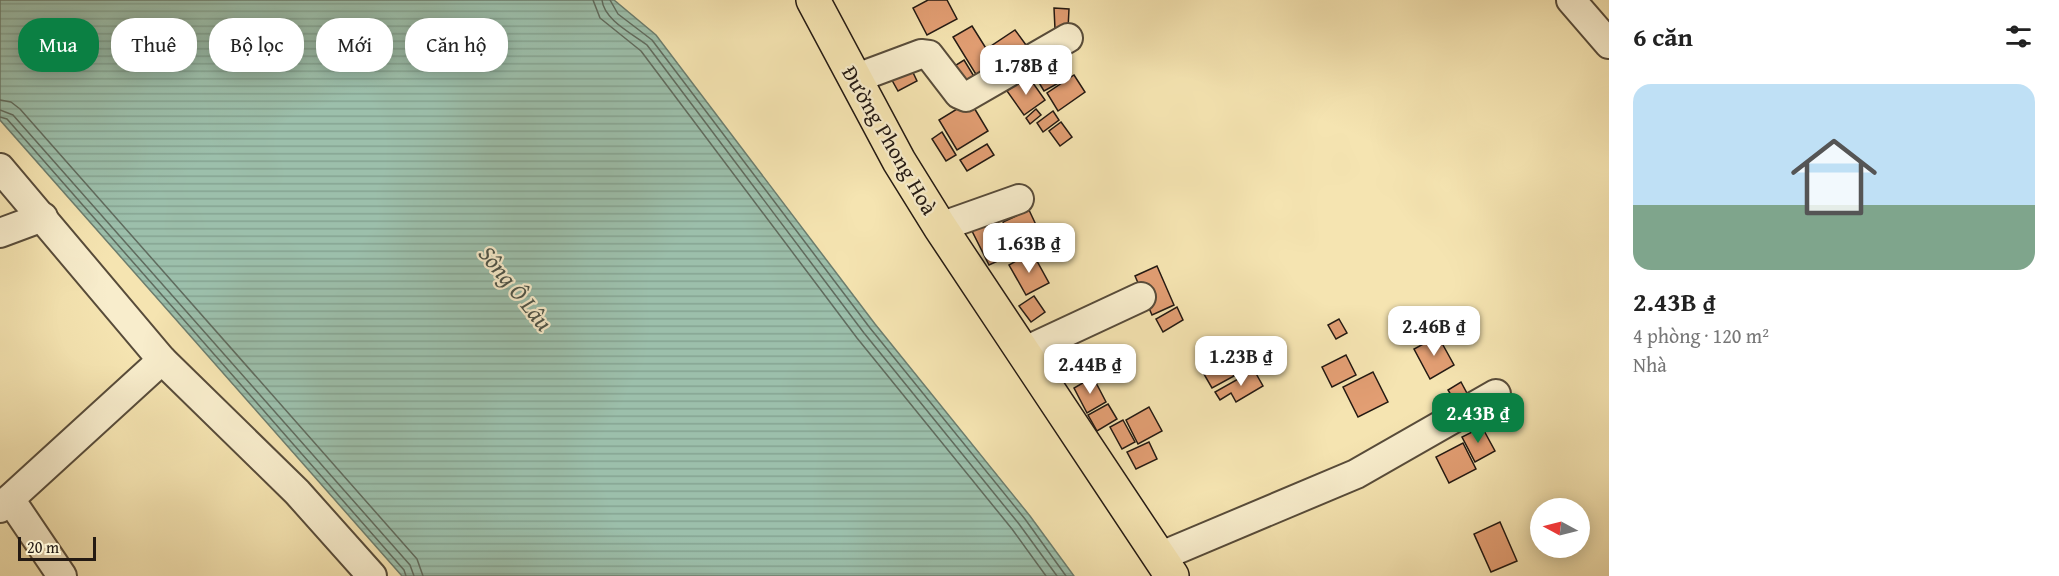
<!DOCTYPE html>
<html lang="vi">
<head>
<meta charset="utf-8">
<style>
  body { margin:0; font-family:"Gentium Book Plus",serif; background:#f2f2f2; color:#222; height:100vh; display:flex; flex-direction:column; font-size:22px; white-space:nowrap }
  * { box-sizing:border-box; margin:0 }
  p { font-size:20px; color:#767676 }
  .icon { flex:none; width:33px; height:33px; fill:none; stroke:currentColor; stroke-width:2; stroke-linecap:round; stroke-linejoin:round }
  .map { position:relative; flex:1; overflow:hidden }
  .side { display:flex; flex-direction:column; background:#fff; width:450px }
  .side>* { flex:none }
  .banner { position:absolute; left:18px; top:18px; width:570px; height:54px; display:flex; gap:12px }
  .needle { width:39px; rotate:277deg }
  .controls { position:absolute; left:1530px; top:498px; display:grid; gap:12px }
  .controls a { display:grid; place-items:center; width:60px; height:60px; border-radius:50%; background:#fff; box-shadow:0 3px 15px #0003; font-size:30px }
  .scale { position:absolute; left:18px; bottom:15px; width:78px; box-sizing:border-box; padding-left:6px; border:3px solid #241a13; border-top:0; font-size:16px; line-height:21px; white-space:nowrap; color:#241a13; -webkit-text-stroke:4px #f8edcc; paint-order:stroke }
  .price { position:absolute; translate:-50% -51px; padding:0 14px; border-radius:12px; background:#fff; color:#222; font-size:20px; line-height:39px; filter:drop-shadow(0 2px 3px #0008) }
  .price::after { content:''; position:absolute; left:50%; top:36px; width:18px; height:14px; margin-left:-9px; background:inherit; clip-path:polygon(0 0,100% 0,50% 100%) }
  .price.active { background:#0b8043; color:#fff }
  ul { padding:0; list-style:none }
  li { display:grid; align-content:center; gap:12px; height:318px; padding:0 24px }
  li span { display:grid; place-items:center; height:186px; border-radius:18px; color:#555 }
  li>.icon { margin-inline-start:auto }
  span .icon { width:108px; height:108px; fill:#fffc; stroke-width:1 }
  li b { font-size:26px }
  h2 { display:flex; justify-content:space-between; align-items:center; height:72px; padding:0 24px; font-size:26px }
  .chip { padding:0 21px; border-radius:24px; background:#fff; box-shadow:0 3px 15px #0003; font-size:21px; line-height:54px }
  .chip.active { background:#0b8043; color:#fff }
  main { display:flex; flex:1; min-height:0 }
  .map>svg:first-child { display:block }
</style>
</head>
<body>
<main>
<div class="map">
<svg width="1609" height="576" viewBox="0 0 1609 576">
  <defs>
    <pattern id="water-rules" width="6" height="5" patternUnits="userSpaceOnUse" patternTransform="scale(1.5)"><rect width="6" height="5" fill="#9cbfab"/><path d="M0 2.5h6" fill="none" stroke="#86a492"/></pattern>
  </defs>
  <rect width="100%" height="100%" fill="#f5e4b1"/>
  <filter id="stains"><feTurbulence type="fractalNoise" baseFrequency=".00333" numOctaves="4"/><feColorMatrix values="0 0 0 0 .2 0 0 0 0 .09 0 0 0 0 .02 0 0 0 .5 -.17"/></filter>
  <radialGradient id="worn" r=".72"><stop offset=".6" stop-color="#630" stop-opacity="0"/><stop offset="1" stop-color="#630" stop-opacity=".3"/></radialGradient>
  <polygon fill="url(#water-rules)" stroke="#6c7d6e" stroke-width="1.5" points="0,0 614,0 656,35 875,324 1030,516 1074,576 402,576 0,120"/>
  <g fill="none" stroke-linecap="round" stroke-linejoin="round">
    <g stroke="#606c5f" stroke-width="1.5">
      <polyline points="593,0 600,18 641,51 857,338 1012,529 1046,576"/>
      <path d="M602,0C604,20 633,34 647,45L864,333L1019,524L1057,576"/>
      <polyline points="610,0 618,14 652,40 870,328 1025,519 1066,576"/>
      <polyline points="0,100 11,102 20,109 417,559 423,576"/>
      <polyline points="0,110 13,115 410,565 414,576"/>
      <polyline points="0,117 7,119 404,570 406,576"/>
    </g>
  </g>
  <g fill="#e29e73" stroke="#241a13" stroke-width="1.5">
    <polygon points="928,0 947,0 957,19 927,35 913,8"/>
    <polygon points="1054,8 1069,9 1068,29 1055,29"/>
    <polygon points="972,26 999,69 980,81 953,37"/>
    <polygon points="1015,30 1029,49 1004,66 991,46"/>
    <polygon points="964,60 978,83 966,90 953,67"/>
    <polygon points="1053,60 1064,80 1044,91 1032,71"/>
    <polygon points="908,62 917,81 898,91 888,73"/>
    <polygon points="1074,75 1085,92 1058,111 1047,93"/>
    <polygon points="1028,76 1045,100 1024,115 1007,91"/>
    <polygon points="970,101 988,131 957,150 939,120"/>
    <polygon points="1036,109 1041,115 1030,124 1026,118"/>
    <polygon points="1053,111 1059,120 1043,132 1037,123"/>
    <polygon points="1061,122 1072,137 1060,146 1049,131"/>
    <polygon points="942,132 956,155 946,161 932,139"/>
    <polygon points="987,144 994,155 967,171 960,160"/>
    <polygon points="1029,210 1044,242 1017,254 1003,222"/>
    <polygon points="994,215 1013,254 989,265 970,227"/>
    <polygon points="1032,252 1049,283 1026,295 1009,265"/>
    <polygon points="1157,266 1174,305 1152,315 1135,276"/>
    <polygon points="1034,296 1045,312 1031,322 1019,306"/>
    <polygon points="1177,307 1183,320 1163,332 1156,319"/>
    <polygon points="1339,319 1347,333 1336,339 1328,325"/>
    <polygon points="1438,336 1454,365 1430,379 1414,349"/>
    <polygon points="1243,352 1253,369 1239,377 1230,359"/>
    <polygon points="1346,355 1356,375 1332,387 1322,367"/>
    <polygon points="1222,356 1234,376 1212,388 1201,369"/>
    <polygon points="1254,370 1263,386 1236,402 1231,393 1220,400 1215,392"/>
    <polygon points="1373,372 1388,402 1358,417 1343,387"/>
    <polygon points="1093,377 1106,402 1087,413 1074,388"/>
    <polygon points="1461,382 1469,397 1457,405 1448,390"/>
    <polygon points="1108,404 1117,419 1097,431 1088,415"/>
    <polygon points="1149,407 1162,431 1138,444 1126,420"/>
    <polygon points="1123,420 1135,442 1122,449 1110,427"/>
    <polygon points="1482,427 1495,451 1475,462 1462,437"/>
    <polygon points="1149,442 1157,459 1136,469 1127,452"/>
    <polygon points="1463,443 1476,469 1449,483 1436,457"/>
    <polygon points="1500,522 1517,561 1491,572 1474,534"/>
  </g>
  <g fill="none" stroke-linecap="round" stroke-linejoin="round">
    <defs>
      <g id="minor">
        <polyline points="1571,0 1609,44"/>
        <polyline points="854,79 921,54 929,55 959,94 966,97 1068,38"/>
        <polyline points="0,168 162,360 297,492 372,576"/>
        <polyline points="940,227 1019,199"/>
        <polyline points="0,233 43,217"/>
        <polyline points="1023,352 1141,297"/>
        <polyline points="10,499 62,576"/>
        <polyline points="0,508 162,360"/>
        <polyline points="1159,557 1356,474 1496,394"/>
      </g>
      <polyline id="major" points="813,0 899,161 940,227 1172,576"/>
    </defs>
    <use href="#minor" stroke="#584c3a" stroke-width="32"/>
    <use href="#major" stroke="#241a13" stroke-width="36"/>
    <use href="#minor" stroke="#f8edcc" stroke-width="28"/>
    <use href="#major" stroke="#f5e4b1" stroke-width="33"/>
  </g>
  <g text-anchor="middle" dominant-baseline="central" stroke-width="4.5" stroke-linejoin="round" paint-order="stroke">
    <g font-size="22" fill="#241a13" stroke="#f8edcc">
      <text transform="translate(890 140) rotate(60)">Đường Phong Hoà</text>
    </g>
    <g font-size="24" font-style="italic" fill="#4e5448" stroke="#f8edcc">
      <text transform="translate(516 288) rotate(51)">Sông Ô Lâu</text>
    </g>
  </g>
  <rect width="100%" height="100%" filter="url(#stains)"/>
  <rect width="100%" height="100%" fill="url(#worn)"/>
</svg>
<div class="controls">
<a><svg class="needle" viewBox="-14 -14 28 28"><path d="M0-13l5 13h-10z" fill="#e53935"/><path d="M0 13l5-13h-10z" fill="#767676"/></svg></a>
</div>
<div class="scale">20 m</div>
<b class="price" style="left:1026px;top:96px">1.78B ₫</b>
<b class="price" style="left:1029px;top:274px">1.63B ₫</b>
<b class="price" style="left:1434px;top:357px">2.46B ₫</b>
<b class="price" style="left:1241px;top:387px">1.23B ₫</b>
<b class="price" style="left:1090px;top:395px">2.44B ₫</b>
<b class="price active" style="left:1478px;top:444px">2.43B ₫</b>
<div class="banner">
<a class="chip active">Mua</a>
<a class="chip">Thuê</a>
<a class="chip">Bộ lọc</a>
<a class="chip">Mới</a>
<a class="chip">Căn hộ</a>
</div>
</div>
<section class="side">
<h2>6 căn<svg class="icon" aria-label="filters" viewBox="0 0 24 24"><path d="M4 7h16M4 17h16"/><circle cx="9" cy="7" r="2"/><circle cx="15" cy="17" r="2"/></svg></h2>
<ul>
<li><span style="background:linear-gradient(#bfe0f5 65%,#7fa58c 0)"><svg class="icon" aria-label="home" viewBox="0 0 24 24"><path d="M3 11l9-7 9 7M6 9v11h12V9"/></svg></span><div><b>2.43B ₫</b><p>4 phòng · 120 m²</p><p>Nhà</p></div></li>
</ul>
</section>
</main>
</body>
</html>
